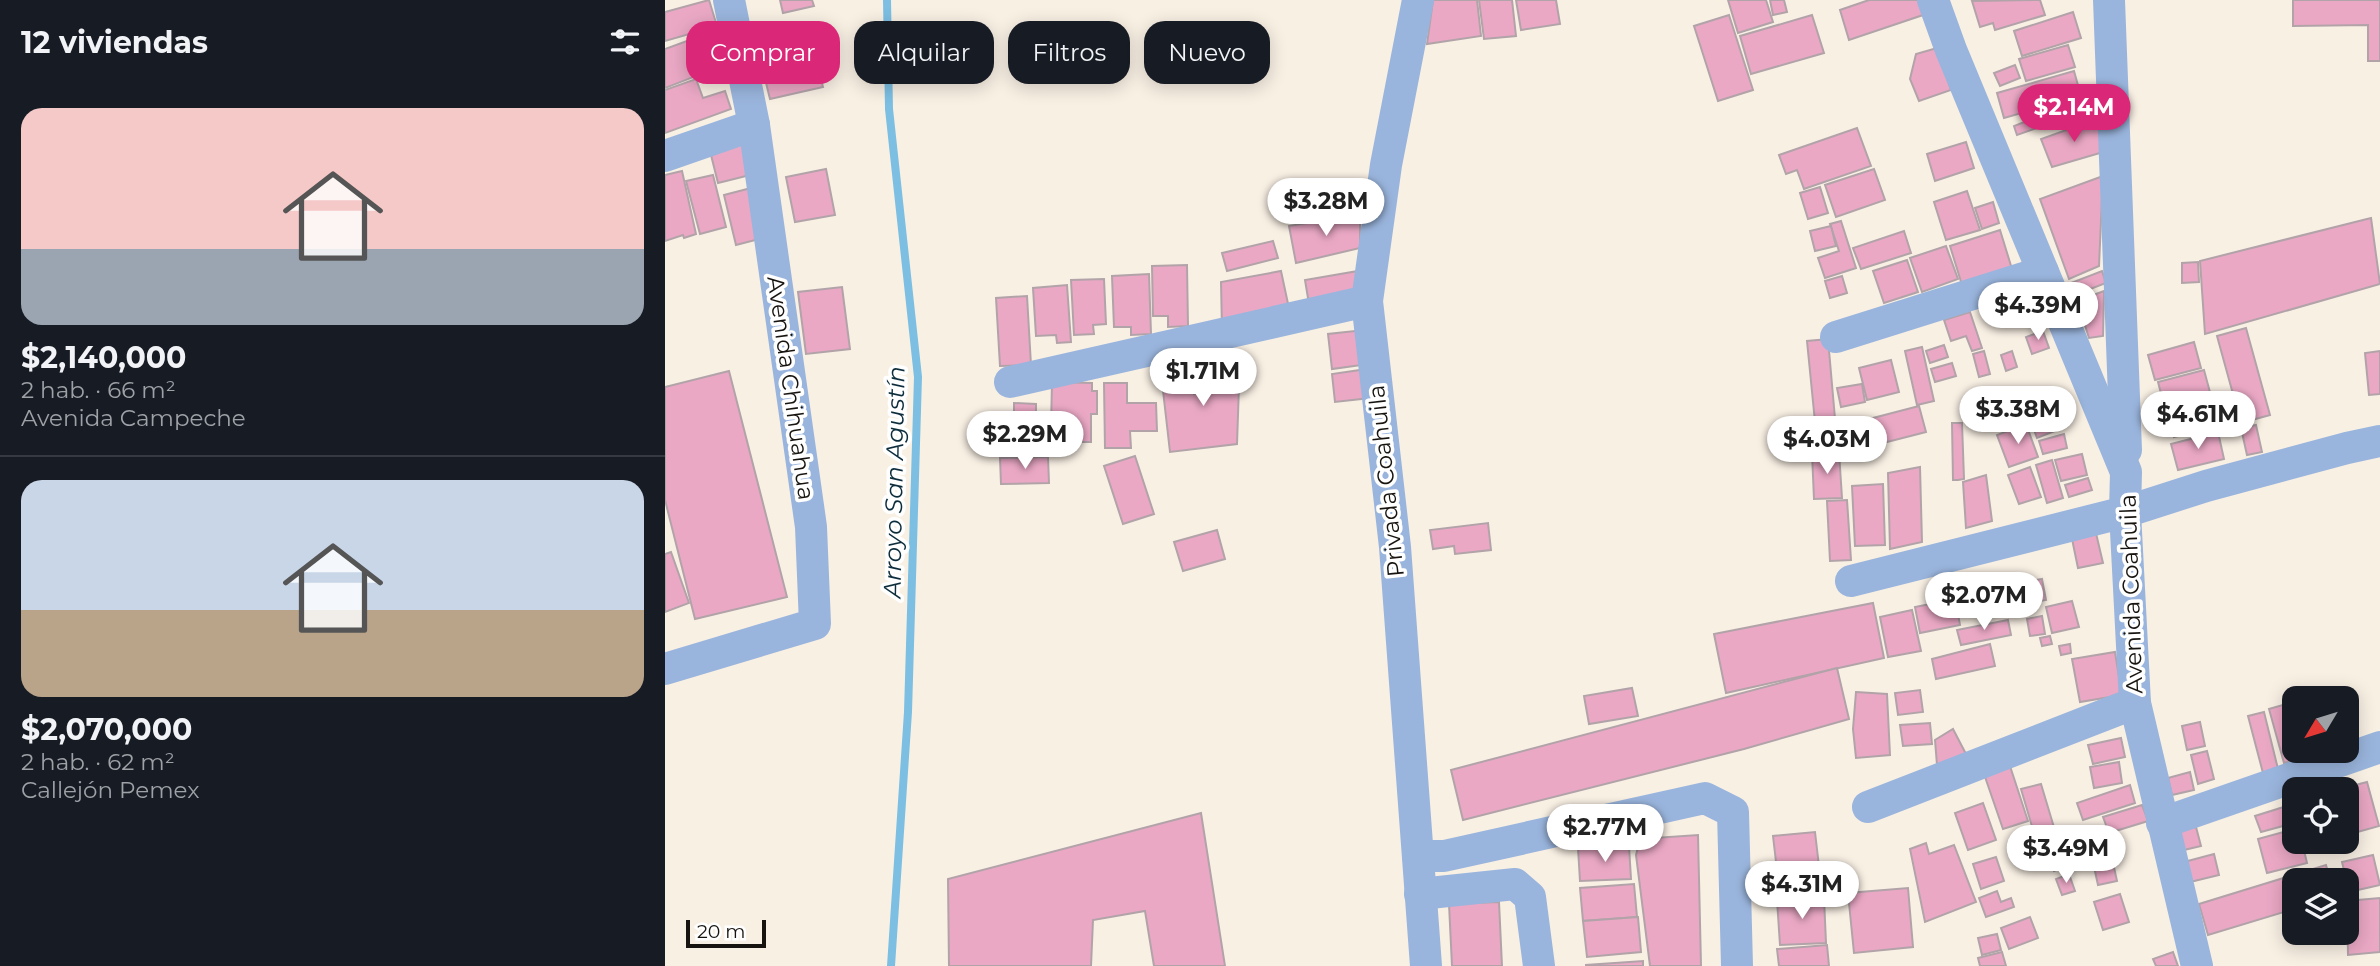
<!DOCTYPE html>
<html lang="es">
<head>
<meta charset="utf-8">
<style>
  body { margin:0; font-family:Montserrat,sans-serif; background:#242831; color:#f1f3f6; height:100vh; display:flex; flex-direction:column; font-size:26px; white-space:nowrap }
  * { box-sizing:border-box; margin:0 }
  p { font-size:23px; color:#9ea1a6 }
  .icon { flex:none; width:38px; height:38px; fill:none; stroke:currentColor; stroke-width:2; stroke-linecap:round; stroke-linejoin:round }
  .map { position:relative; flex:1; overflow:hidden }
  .side { display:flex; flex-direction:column; background:#171b24; width:665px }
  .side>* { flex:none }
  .hud { position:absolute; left:21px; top:21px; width:665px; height:63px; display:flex; gap:14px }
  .needle { width:46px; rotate:232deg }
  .buttons { position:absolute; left:1617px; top:686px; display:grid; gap:14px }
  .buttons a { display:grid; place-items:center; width:77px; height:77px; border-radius:14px; background:#171b24; box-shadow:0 4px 18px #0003; font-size:35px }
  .scale { position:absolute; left:21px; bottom:18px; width:80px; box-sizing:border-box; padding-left:7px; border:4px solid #171410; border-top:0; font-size:19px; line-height:24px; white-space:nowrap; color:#171410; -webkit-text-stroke:5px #fff; paint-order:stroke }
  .price { position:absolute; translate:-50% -60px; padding:0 16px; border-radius:24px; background:#fff; color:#222; font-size:23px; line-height:46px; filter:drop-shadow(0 2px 4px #0008) }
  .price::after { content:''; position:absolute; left:50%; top:42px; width:21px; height:16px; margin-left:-10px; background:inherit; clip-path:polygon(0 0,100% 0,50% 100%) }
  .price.current { background:#db2777; color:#fff }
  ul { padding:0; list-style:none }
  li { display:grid; align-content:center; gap:14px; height:371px; padding:0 21px }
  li+li { border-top:2px solid #363941 }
  li span { display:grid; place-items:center; height:217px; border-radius:21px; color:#555 }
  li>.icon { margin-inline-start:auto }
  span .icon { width:126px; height:126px; fill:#fffc; stroke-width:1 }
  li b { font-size:30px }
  h2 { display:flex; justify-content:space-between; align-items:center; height:84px; padding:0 21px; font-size:30px }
  .chip { padding:0 24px; border-radius:21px; background:#171b24; box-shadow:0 4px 18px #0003; font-size:24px; line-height:63px }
  .chip.current { background:#db2777; color:#fff }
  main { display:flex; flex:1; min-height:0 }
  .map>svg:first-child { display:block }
</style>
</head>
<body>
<main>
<section class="side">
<h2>12 viviendas<svg class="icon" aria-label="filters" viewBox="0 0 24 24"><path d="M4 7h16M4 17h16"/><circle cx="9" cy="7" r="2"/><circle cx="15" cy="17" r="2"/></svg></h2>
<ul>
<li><span style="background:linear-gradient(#f6c9c9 65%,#9aa5b1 0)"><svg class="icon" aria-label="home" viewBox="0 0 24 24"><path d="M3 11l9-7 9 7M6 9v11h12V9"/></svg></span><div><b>$2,140,000</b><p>2 hab. · 66 m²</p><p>Avenida Campeche</p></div></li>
<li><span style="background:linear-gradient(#c9d6e8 60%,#b9a48a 0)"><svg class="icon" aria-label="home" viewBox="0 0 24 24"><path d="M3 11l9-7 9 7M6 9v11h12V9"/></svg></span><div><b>$2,070,000</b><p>2 hab. · 62 m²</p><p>Callejón Pemex</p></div></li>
</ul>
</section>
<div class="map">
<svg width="1715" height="966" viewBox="0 0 1715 966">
  <rect width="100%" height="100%" fill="#f9f0e4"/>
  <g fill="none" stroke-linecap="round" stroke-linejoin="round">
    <polyline stroke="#7cbfe3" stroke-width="8" points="222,0 224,109 253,377 243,712 226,966"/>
  </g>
  <g fill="#eaa8c5" stroke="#b2a3a9" stroke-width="2">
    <polygon points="44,0 52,26 0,41 0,12"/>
    <polygon points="115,0 147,0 149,6 118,13"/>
    <polygon points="768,0 812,0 816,36 762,44"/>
    <polygon points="814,0 847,0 851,36 819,39"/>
    <polygon points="851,0 891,0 895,24 856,30"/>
    <polygon points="1063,0 1101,0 1108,22 1073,33"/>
    <polygon points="1105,0 1119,0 1122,12 1108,15"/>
    <polygon points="1204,0 1253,0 1258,15 1184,40 1175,10"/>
    <polygon points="1375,0 1380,15 1330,30 1328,23 1315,27 1307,1"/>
    <polygon points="1628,0 1715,0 1715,61 1703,61 1703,25 1628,26"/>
    <polygon points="1408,12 1416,38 1357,56 1349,31"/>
    <polygon points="1064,15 1088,90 1053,101 1029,26"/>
    <polygon points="1147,15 1159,53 1086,74 1075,36"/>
    <polygon points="49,31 62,64 0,88 0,49"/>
    <polygon points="144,33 158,87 105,99 92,46"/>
    <polygon points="1403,45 1410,67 1361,81 1354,59"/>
    <polygon points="1272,48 1286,90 1254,101 1245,79 1251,54"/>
    <polygon points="1350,65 1355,78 1335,86 1329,73"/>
    <polygon points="1409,71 1416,96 1339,118 1332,93"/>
    <polygon points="31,79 38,98 60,91 66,109 0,133 0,90"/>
    <polygon points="1382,113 1386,123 1352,135 1349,126"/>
    <polygon points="1435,118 1435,153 1387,167 1376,139"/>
    <polygon points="1192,128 1206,166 1139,189 1132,170 1121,174 1114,155"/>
    <polygon points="80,139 89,174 53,183 44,147"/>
    <polygon points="1301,142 1309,168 1270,181 1262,154"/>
    <polygon points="161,169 170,215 130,222 121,177"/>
    <polygon points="1209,169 1220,200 1171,217 1160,185"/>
    <polygon points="17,171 31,234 19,238 18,235 0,241 0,175"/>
    <polygon points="48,175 61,227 35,234 21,181"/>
    <polygon points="1438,176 1434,266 1404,279 1375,199"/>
    <polygon points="1155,187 1163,213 1143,219 1135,193"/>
    <polygon points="86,188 98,238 71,245 59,195"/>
    <polygon points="1302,191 1315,230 1281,240 1269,202"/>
    <polygon points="1328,202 1334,223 1317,229 1310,208"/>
    <polygon points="695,214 695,248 631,263 624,226"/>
    <polygon points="1706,218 1715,284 1540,334 1535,261"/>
    <polygon points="1176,221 1191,268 1160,278 1153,258 1174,251 1165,224"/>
    <polygon points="1166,226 1171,246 1150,251 1145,231"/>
    <polygon points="1335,230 1347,269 1297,285 1285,246"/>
    <polygon points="1239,231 1246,253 1196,269 1188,248"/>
    <polygon points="608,241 613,258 562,271 557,253"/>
    <polygon points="1281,246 1293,279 1257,292 1245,258"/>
    <polygon points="1242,260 1253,292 1219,303 1208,271"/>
    <polygon points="1533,262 1534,282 1517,283 1517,263"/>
    <polygon points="522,265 523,326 503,327 503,316 488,316 487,266"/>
    <polygon points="616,271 625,313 557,329 556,282"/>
    <polygon points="693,271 698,300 645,310 640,280"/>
    <polygon points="1437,271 1441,283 1410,295 1406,283"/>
    <polygon points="484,274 486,334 466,335 466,327 449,327 447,276"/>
    <polygon points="1177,276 1182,293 1165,298 1160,281"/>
    <polygon points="439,279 441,324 428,325 429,334 409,335 406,280"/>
    <polygon points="402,285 406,342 392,343 391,335 371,336 368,288"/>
    <polygon points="177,287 185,349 141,354 133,292"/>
    <polygon points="1439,291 1438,336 1424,338 1412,301"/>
    <polygon points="1358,295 1366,317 1342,327 1333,304"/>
    <polygon points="362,296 366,365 335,366 331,298"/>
    <polygon points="1305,312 1317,348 1307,351 1301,336 1286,341 1279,320"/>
    <polygon points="1581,328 1605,415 1576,423 1552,336"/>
    <polygon points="699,330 704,364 667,369 663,334"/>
    <polygon points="1378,331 1384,348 1367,354 1361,337"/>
    <polygon points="1163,339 1171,430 1151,432 1142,341"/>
    <polygon points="1529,342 1536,368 1490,380 1483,355"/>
    <polygon points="1279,345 1283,357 1265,363 1261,351"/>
    <polygon points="1257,347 1269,401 1252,405 1240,351"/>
    <polygon points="1319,351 1325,374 1314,377 1308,354"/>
    <polygon points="1347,351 1352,367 1341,371 1336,355"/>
    <polygon points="1715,351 1715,394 1704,395 1700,353"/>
    <polygon points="575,356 572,444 505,452 496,373 526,370 529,394 546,392 547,363"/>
    <polygon points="1226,360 1234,392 1202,400 1194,368"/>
    <polygon points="1287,363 1291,376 1270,382 1266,369"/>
    <polygon points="702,369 705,398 670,402 667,374"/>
    <polygon points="1539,370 1546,396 1500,409 1493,382"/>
    <polygon points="64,371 122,597 30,619 0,500 0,387"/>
    <polygon points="387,382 427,383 427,391 432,391 432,414 426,414 426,442 403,442 404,427 386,427"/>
    <polygon points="439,383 462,383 462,403 491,403 492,431 465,431 466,448 440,448"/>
    <polygon points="1197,384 1200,402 1176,407 1172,388"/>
    <polygon points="1548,402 1554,426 1509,437 1503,413"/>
    <polygon points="349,403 371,404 371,456 349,456"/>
    <polygon points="1254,406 1261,432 1187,451 1181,425"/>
    <polygon points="1390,415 1395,429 1372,438 1367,424"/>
    <polygon points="1287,423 1297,423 1299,479 1293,480 1288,480"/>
    <polygon points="1361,424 1373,457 1344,467 1332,435"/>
    <polygon points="1591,425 1597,452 1582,455 1576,428"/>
    <polygon points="371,430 401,430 402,455 372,455"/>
    <polygon points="1553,432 1559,459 1513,470 1506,444"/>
    <polygon points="1399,434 1402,448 1378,454 1374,441"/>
    <polygon points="1174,452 1177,498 1149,499 1147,453"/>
    <polygon points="1417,454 1422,475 1396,481 1390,460"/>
    <polygon points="470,456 489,514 458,524 439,466"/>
    <polygon points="383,457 384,483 336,484 335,458"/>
    <polygon points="1387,460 1398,498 1382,503 1371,465"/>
    <polygon points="1255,467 1257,542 1225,549 1223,473"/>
    <polygon points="1365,467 1376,497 1354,504 1343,475"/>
    <polygon points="1321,475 1327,521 1301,528 1298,482"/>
    <polygon points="1423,478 1427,490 1404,497 1400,485"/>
    <polygon points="1218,484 1220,545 1190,546 1187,486"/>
    <polygon points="1182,500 1186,560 1165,561 1162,501"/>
    <polygon points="823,523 826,550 790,554 789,546 768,549 765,530"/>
    <polygon points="1430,529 1438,563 1413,568 1406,534"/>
    <polygon points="552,530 560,559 518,571 509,542"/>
    <polygon points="6,552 24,603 0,612 0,554"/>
    <polygon points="1377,579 1381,600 1357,604 1353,583"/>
    <polygon points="1296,580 1299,590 1279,597 1276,584"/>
    <polygon points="1290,599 1295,625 1255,633 1250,607"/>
    <polygon points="1407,601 1414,627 1387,633 1381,607"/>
    <polygon points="1208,603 1219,658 1061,693 1049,634"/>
    <polygon points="1247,610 1256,651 1223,657 1215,617"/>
    <polygon points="1377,616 1380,634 1365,636 1362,619"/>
    <polygon points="1343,620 1346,635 1296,645 1292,630"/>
    <polygon points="1385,636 1387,644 1377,646 1375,638"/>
    <polygon points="1325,644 1330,666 1271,679 1267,659"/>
    <polygon points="1405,644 1406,653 1396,655 1394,646"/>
    <polygon points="1450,652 1457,695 1415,702 1407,659"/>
    <polygon points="1172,668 1184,719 1079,749 798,820 786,770"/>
    <polygon points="967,688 973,716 924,724 919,696"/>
    <polygon points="1255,690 1258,712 1233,715 1230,693"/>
    <polygon points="1191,692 1222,694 1225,755 1191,758 1188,729"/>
    <polygon points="1628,702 1629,751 1640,751 1642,757 1619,763 1604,709"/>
    <polygon points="1599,712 1613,769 1598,773 1583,716"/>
    <polygon points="1535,722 1540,746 1522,750 1517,726"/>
    <polygon points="1265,723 1267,744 1238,746 1235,725"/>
    <polygon points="1288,729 1301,754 1272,765 1270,740"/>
    <polygon points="1456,738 1460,757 1428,764 1423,745"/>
    <polygon points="1542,751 1549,779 1533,784 1526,755"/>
    <polygon points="1454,762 1457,783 1429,788 1425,767"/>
    <polygon points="1345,766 1363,821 1338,829 1319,774"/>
    <polygon points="1525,772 1529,790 1507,795 1503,778"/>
    <polygon points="1702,782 1714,826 1682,835 1682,789 1675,789"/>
    <polygon points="1376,784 1391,834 1371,840 1356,789"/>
    <polygon points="1465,785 1470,803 1418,820 1412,803"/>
    <polygon points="1318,803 1331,840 1303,850 1290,813"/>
    <polygon points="1477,805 1483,821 1444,833 1438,817"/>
    <polygon points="1625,805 1629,823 1596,832 1590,816"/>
    <polygon points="536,813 560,966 489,966 480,911 428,920 426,966 284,966 283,879"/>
    <polygon points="1531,827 1536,846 1519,850 1515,830"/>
    <polygon points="1629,829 1629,842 1637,842 1642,863 1602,873 1593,839"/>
    <polygon points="1150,832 1157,892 1115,896 1108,836"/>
    <polygon points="1033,835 1036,966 985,966 971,855 975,839"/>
    <polygon points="1261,843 1264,854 1289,845 1311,902 1260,922 1245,849"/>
    <polygon points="964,846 966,879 915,881 913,848"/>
    <polygon points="1445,849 1452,881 1433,885 1426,853"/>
    <polygon points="1396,851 1401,866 1389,871 1383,855"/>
    <polygon points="1549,854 1554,875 1525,882 1519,862"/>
    <polygon points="1708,855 1715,885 1684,892 1677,862"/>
    <polygon points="1331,857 1339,881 1316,889 1308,864"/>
    <polygon points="1661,865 1665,880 1629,880 1629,909 1543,935 1534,904"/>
    <polygon points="1404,874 1410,891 1397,895 1391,879"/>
    <polygon points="969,884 972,917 918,921 915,888"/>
    <polygon points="1243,888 1248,947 1189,953 1183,893"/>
    <polygon points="1332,891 1336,902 1346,898 1349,907 1321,917 1314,898"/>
    <polygon points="1455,894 1464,922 1438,930 1429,902"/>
    <polygon points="1159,898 1161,943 1115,945 1112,900"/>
    <polygon points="1715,898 1715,952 1683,955 1682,901"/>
    <polygon points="834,902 837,966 787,966 784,904"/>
    <polygon points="973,917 976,952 922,957 918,921"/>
    <polygon points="1365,917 1373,938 1344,949 1336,928"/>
    <polygon points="1332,934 1336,950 1317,955 1313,938"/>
    <polygon points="1162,945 1164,966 1114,966 1112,949"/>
    <polygon points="1337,952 1341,966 1315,966 1313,958"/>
    <polygon points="1508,952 1513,966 1491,966 1488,959"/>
    <polygon points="978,961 978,966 921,966 921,965"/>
  </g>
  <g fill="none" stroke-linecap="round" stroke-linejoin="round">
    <g stroke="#9ab5dd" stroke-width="32">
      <polyline points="753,0 721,165 702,301 730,547 761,966"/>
      <polyline points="1268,0 1286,50 1461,472 1460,512 1470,703 1532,966"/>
      <polyline points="1444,0 1461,450"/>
      <polyline points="0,156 89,125"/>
      <polyline points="1171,337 1378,272"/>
      <polyline points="345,382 702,301"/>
      <polyline points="1186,581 1460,512 1541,486 1682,448 1715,441"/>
      <polyline points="0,669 150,624 146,527 89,125 64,0"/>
      <polyline points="1203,807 1470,703"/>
      <polyline points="1497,823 1715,747"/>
      <polyline points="753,856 779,856 1040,798 1068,812 1072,966"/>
      <polyline points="755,894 850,884 865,897 874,966"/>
    </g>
  </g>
  <g text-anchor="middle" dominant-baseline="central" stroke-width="7" stroke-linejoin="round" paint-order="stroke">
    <g font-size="23" fill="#171410" stroke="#fff">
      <text transform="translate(126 388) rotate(82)">Avenida Chihuahua</text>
      <text transform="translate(721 481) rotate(-96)">Privada Coahuila</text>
      <text transform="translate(1466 594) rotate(-92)">Avenida Coahuila</text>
    </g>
    <g font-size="24" font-style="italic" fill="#0d2d3c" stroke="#fff">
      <text transform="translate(229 482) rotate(-89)">Arroyo San Agustín</text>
    </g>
  </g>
</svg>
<div class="buttons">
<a><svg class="needle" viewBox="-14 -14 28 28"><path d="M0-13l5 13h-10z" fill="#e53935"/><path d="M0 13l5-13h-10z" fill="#9ea1a6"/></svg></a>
<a><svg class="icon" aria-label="locate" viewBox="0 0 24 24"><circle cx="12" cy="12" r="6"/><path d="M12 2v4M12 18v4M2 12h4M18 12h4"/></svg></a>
<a><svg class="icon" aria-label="layers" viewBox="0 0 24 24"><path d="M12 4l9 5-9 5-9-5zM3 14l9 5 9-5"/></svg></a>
</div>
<div class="scale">20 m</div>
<b class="price current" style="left:1409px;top:144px">$2.14M</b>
<b class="price" style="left:661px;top:238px">$3.28M</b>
<b class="price" style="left:1373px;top:342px">$4.39M</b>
<b class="price" style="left:538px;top:408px">$1.71M</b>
<b class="price" style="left:1353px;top:446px">$3.38M</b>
<b class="price" style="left:1533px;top:451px">$4.61M</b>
<b class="price" style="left:360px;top:471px">$2.29M</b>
<b class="price" style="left:1162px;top:476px">$4.03M</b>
<b class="price" style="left:1319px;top:632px">$2.07M</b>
<b class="price" style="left:940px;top:864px">$2.77M</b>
<b class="price" style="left:1401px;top:885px">$3.49M</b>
<b class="price" style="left:1137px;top:921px">$4.31M</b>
<div class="hud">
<a class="chip current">Comprar</a>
<a class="chip">Alquilar</a>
<a class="chip">Filtros</a>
<a class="chip">Nuevo</a>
</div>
</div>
</main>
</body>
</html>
